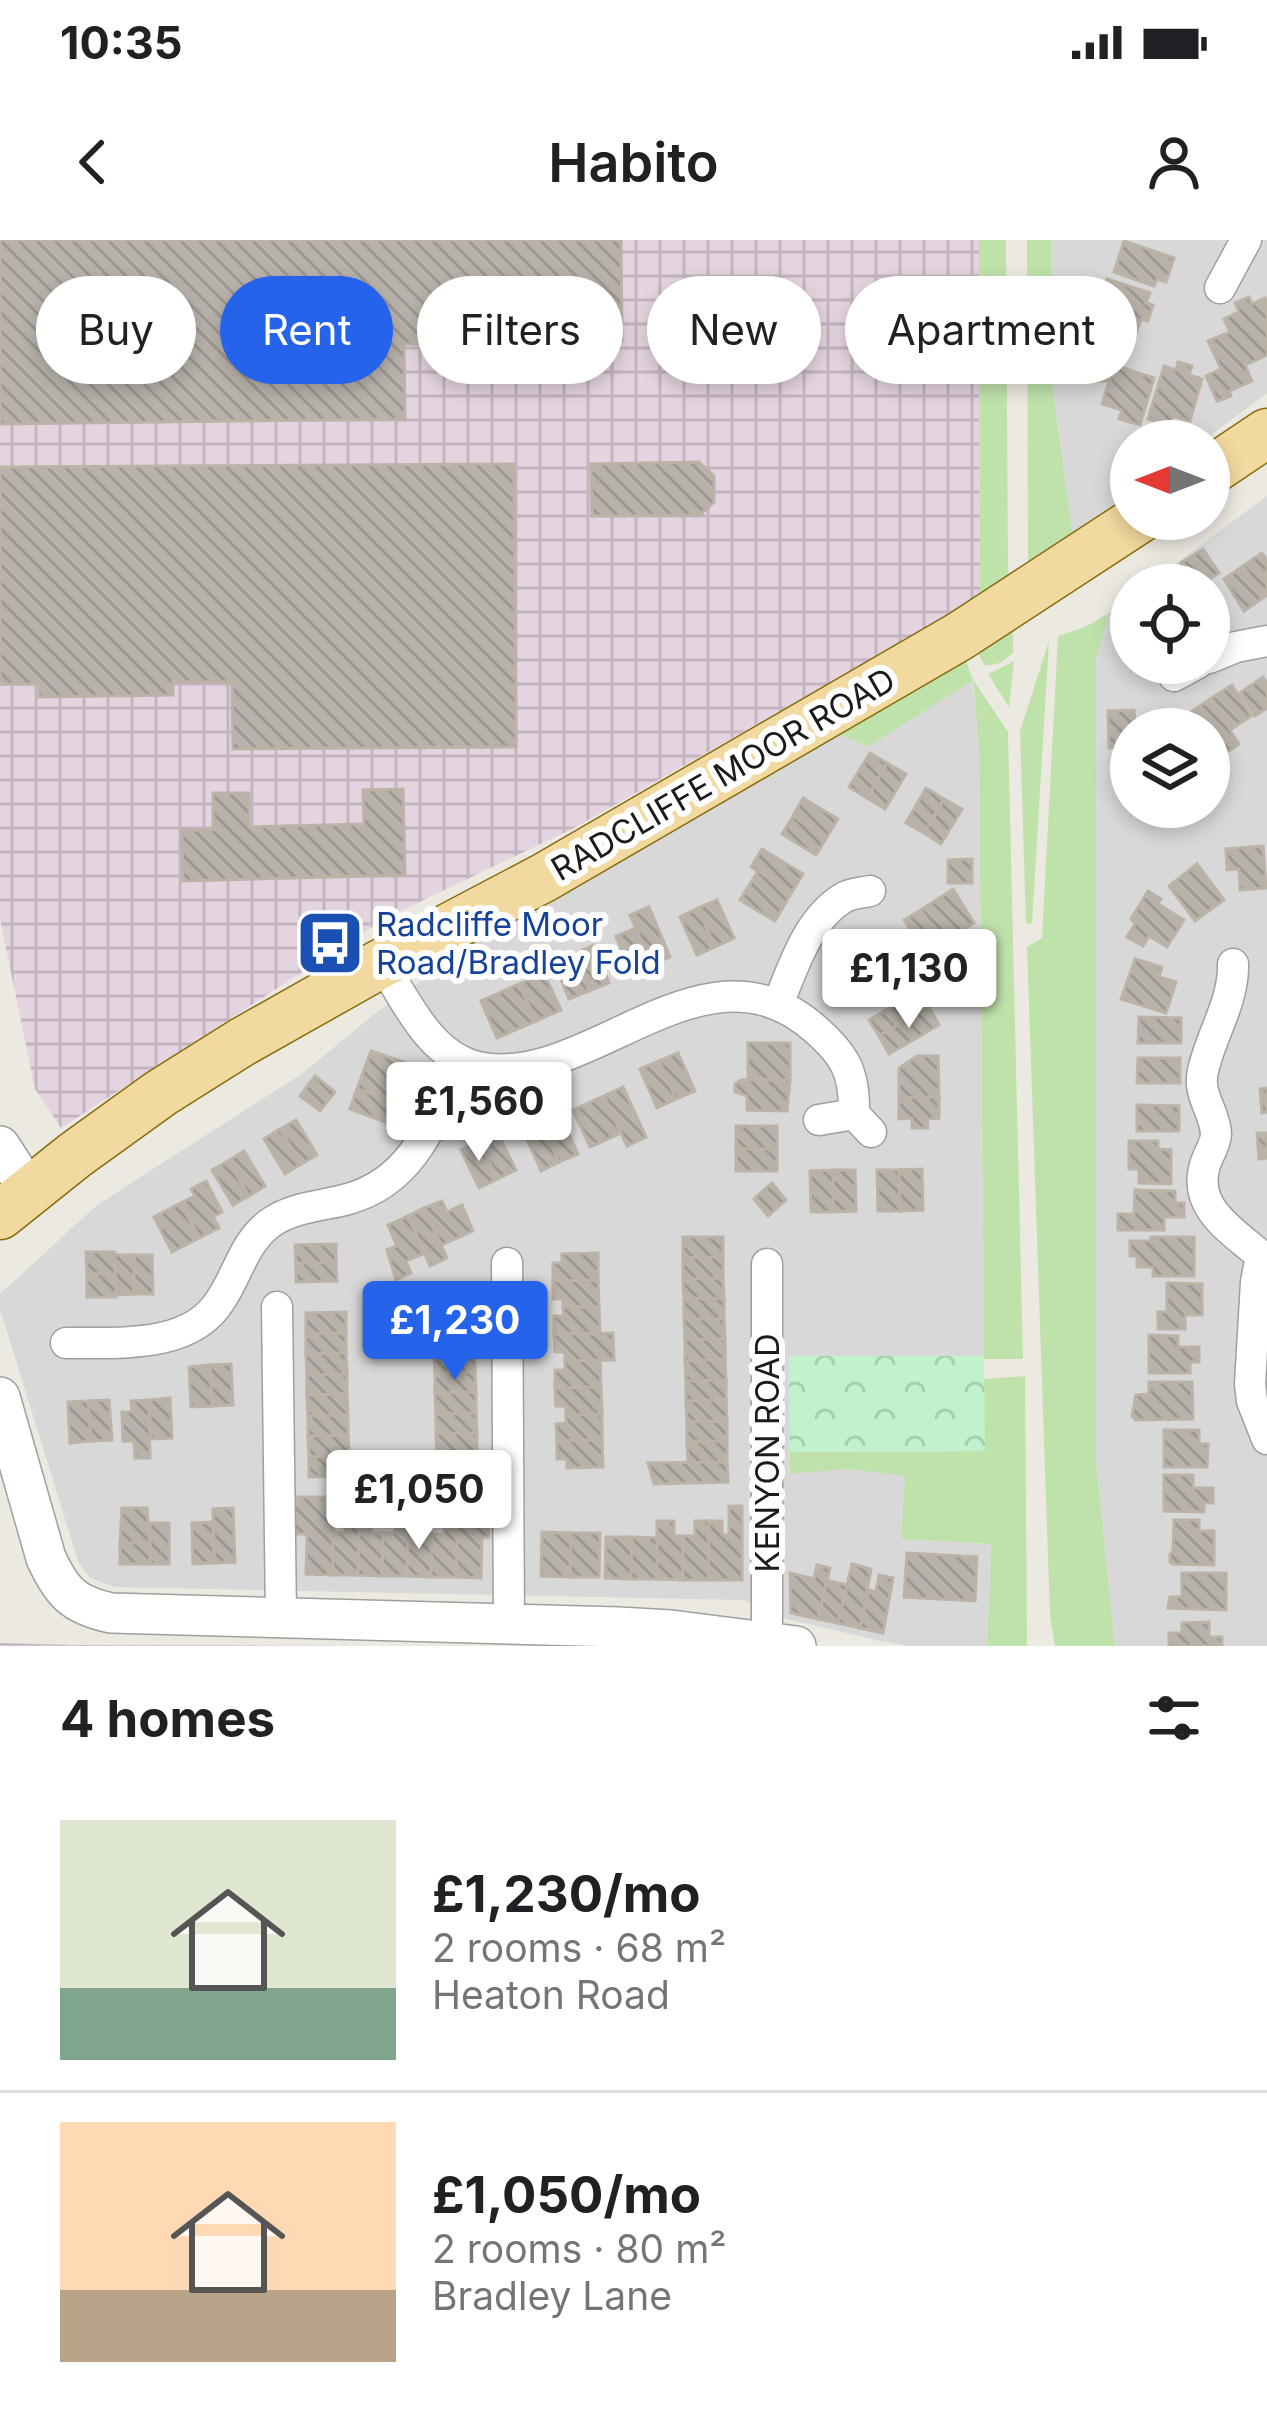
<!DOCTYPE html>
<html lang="en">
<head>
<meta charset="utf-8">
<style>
  body { margin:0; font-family:Inter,sans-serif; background:#f6f6f6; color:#202124; height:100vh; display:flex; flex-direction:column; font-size:45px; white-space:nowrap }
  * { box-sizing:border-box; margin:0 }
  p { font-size:39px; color:#757577 }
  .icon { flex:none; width:66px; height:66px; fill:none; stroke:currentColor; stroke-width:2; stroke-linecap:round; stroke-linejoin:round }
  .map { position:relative; height:1406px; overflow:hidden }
  .sheet { display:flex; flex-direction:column; background:#fff; flex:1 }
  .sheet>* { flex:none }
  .banner { position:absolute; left:36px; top:36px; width:1197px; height:108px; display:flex; gap:24px }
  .needle { width:78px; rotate:270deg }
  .buttons { position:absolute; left:1110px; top:180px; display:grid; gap:24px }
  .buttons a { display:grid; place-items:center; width:120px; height:120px; border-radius:50%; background:#fff; box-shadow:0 6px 18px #0003; font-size:60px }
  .price { position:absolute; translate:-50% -102px; padding:0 27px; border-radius:12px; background:#fff; color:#222; font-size:39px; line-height:78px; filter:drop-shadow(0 3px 6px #0008) }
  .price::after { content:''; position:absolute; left:50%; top:72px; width:36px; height:27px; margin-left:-18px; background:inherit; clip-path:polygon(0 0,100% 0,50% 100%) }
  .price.current { background:#2563eb; color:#fff }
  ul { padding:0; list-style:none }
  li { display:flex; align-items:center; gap:36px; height:300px; padding:0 60px }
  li+li { border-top:3px solid #e0e0e0 }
  li span { display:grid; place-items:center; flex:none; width:336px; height:240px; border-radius:0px; color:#555 }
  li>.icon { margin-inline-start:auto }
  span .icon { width:144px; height:144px; fill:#fffc; stroke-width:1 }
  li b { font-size:51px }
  h2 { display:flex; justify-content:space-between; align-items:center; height:144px; padding:0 60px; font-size:51px }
  .chip { padding:0 42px; border-radius:54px; background:#fff; box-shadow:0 6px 18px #0003; font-size:42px; line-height:108px }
  .chip.current { background:#2563eb; color:#fff }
  .status { display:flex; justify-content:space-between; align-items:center; height:84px; padding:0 60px; background:#fff; direction:ltr }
  .status svg { height:33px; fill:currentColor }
  header { display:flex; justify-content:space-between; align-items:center; height:156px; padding:0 60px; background:#fff; font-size:54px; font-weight:600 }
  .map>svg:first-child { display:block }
</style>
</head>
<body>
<div class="status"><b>10:35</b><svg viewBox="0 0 49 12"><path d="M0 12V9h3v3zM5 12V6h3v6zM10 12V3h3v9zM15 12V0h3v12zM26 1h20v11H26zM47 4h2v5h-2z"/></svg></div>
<header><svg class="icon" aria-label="back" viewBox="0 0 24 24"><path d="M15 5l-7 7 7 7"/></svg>Habito<svg class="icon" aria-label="person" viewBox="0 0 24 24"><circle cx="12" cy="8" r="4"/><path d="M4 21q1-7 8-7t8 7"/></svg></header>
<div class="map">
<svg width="1267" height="1406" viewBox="0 0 1267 1406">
  <defs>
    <pattern id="industrial-grid" width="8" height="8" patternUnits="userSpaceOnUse" patternTransform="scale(3)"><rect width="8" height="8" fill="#e4d4df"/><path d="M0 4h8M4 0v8" fill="none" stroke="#c3b5bf"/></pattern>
    <pattern id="park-crowns" width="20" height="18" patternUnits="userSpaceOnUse" patternTransform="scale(3)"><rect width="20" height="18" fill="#c0f3cb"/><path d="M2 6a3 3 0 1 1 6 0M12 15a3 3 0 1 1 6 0" fill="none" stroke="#a4d0ae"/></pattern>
    <pattern id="building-back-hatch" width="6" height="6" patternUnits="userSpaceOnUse" patternTransform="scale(3)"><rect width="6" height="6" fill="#b8b2ab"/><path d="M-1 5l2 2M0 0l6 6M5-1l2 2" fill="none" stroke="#9e9893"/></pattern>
  </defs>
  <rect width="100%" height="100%" fill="#ece9e1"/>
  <g fill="#d9d8d8" fill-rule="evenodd">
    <polygon points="1051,0 1267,0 1267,153 1203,201 1131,201 1131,254 1073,297 1051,135"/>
    <path d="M1267,256V1406H1115L1096,1220V418L1109,373L1131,357V423H1209V345H1147ZM1131,489H1209V567H1131Z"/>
    <polygon points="972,438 979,508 984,1116 790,1117 790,1212 791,1233 847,1229 905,1236 902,1299 991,1304 987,1406 909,1406 881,1401 786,1379 743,1360 114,1347 89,1337 78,1321 0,1069 0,1054 97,965 303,833 372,776 472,704 723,563 835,492 868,507"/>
  </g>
  <g fill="url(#industrial-grid)">
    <polygon points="0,0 979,0 980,357 576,587 386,678 61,888 35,849 0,679"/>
    <polygon points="0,1403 73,1405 378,1406 0,1406"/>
  </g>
  <g fill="#bfe2ab">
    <polygon points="979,0 1006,0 1008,339 980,357"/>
    <polygon points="1027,0 1051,0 1051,136 1073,297 1028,324"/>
    <polygon points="1109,373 1096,418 1096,1220 1115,1406 1055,1406 1050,1376 1027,707 1042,698 1058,396 1085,387"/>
    <polygon points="1013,379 1013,413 1000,423 985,426 972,403"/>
    <polygon points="1049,401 1032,683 1026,684 1020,491"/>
    <polygon points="961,407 972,438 1008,492 1023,1119 984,1119 979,508 973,440 868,507 835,492"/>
    <polygon points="1014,421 1009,467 988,434"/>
    <polygon points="1025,1136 1027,1406 987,1406 991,1304 901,1299 905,1236 847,1229 790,1234 790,1212 984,1211 984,1139"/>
  </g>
  <polygon fill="url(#park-crowns)" points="789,1116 984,1116 985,1211 790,1212"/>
  <g fill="url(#building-back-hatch)" stroke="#bcb2a5" stroke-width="3">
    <polygon points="0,0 621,0 622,101 404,104 405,179 0,184"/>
    <polygon points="1124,1 1174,18 1166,42 1157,39 1154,46 1114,32"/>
    <polygon points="1107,39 1150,53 1146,63 1153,65 1148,81 1141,79 1136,93 1094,80"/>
    <polygon points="1249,57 1252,64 1265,58 1267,64 1267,115 1245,125 1252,141 1229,151 1231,156 1217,161 1206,136 1221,129 1208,101 1230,92 1224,79 1239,72 1235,63"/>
    <polygon points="1106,92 1106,106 1110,105 1111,128 1108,128 1108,141 1070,142 1069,104 1085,103 1085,93"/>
    <polygon points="1178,122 1192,126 1189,135 1202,139 1190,181 1173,176 1170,186 1148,179 1164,126 1176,130"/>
    <polygon points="1114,125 1154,138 1140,185 1119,179 1122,170 1102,164"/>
    <polygon points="699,222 714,236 714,262 700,275 592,276 591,224"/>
    <polygon points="514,224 516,507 233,509 232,442 173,442 173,455 39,457 39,444 0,444 0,227"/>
    <polygon points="1203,309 1219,333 1200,345 1195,345 1181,323"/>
    <polygon points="1262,313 1267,320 1267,355 1264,357 1243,326"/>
    <polygon points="1243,326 1264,357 1244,371 1224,339"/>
    <polygon points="1131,357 1131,382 1123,387 1114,374 1125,366 1123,363"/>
    <polygon points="1263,437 1267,443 1267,468 1255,476 1240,453"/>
    <polygon points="1232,445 1251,476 1230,490 1210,459"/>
    <polygon points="1210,459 1239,504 1220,517 1209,500 1209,489 1202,489 1191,472"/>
    <polygon points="1134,470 1135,482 1142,481 1142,489 1131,489 1131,507 1109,508 1108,471"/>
    <polygon points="870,513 887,523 867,558 849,547"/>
    <polygon points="887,523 906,534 885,569 867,558"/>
    <polygon points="926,548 944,559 924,593 906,583"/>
    <polygon points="403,549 405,635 183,641 182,590 213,590 213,553 249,553 249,587 364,584 363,550"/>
    <polygon points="803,558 838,579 827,597 793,576"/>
    <polygon points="944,559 962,569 941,604 924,593"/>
    <polygon points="793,576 827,597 816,615 782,594"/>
    <polygon points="1263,606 1266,648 1240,650 1239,629 1227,630 1226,609"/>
    <polygon points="762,609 803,634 792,652 751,627"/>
    <polygon points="972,619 972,643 948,643 948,620"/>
    <polygon points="1197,624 1224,660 1195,681 1169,646"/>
    <polygon points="758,631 792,652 775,681 740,660"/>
    <polygon points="953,649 974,683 942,703 921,670"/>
    <polygon points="1148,651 1161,659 1158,664 1184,680 1167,707 1149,696 1143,706 1127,697 1135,684 1131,679"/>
    <polygon points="717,660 734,698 715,707 698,668"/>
    <polygon points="649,667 670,717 651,725 630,675"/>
    <polygon points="698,668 715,707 697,715 680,677"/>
    <polygon points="921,670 942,703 926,714 904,680"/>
    <polygon points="636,688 651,725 631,734 616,696"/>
    <polygon points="594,705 609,743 589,751 574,714"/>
    <polygon points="856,712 867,729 836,749 825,731"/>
    <polygon points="574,714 589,751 569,759 554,722"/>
    <polygon points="1135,719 1162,727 1159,737 1176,742 1166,773 1121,759"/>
    <polygon points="867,729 878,747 847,766 836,749"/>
    <polygon points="544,733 561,770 536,781 519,744"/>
    <polygon points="519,744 536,781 497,798 481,761"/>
    <polygon points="918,756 925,769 879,796 869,780 903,760 905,763"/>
    <polygon points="929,767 939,785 889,814 879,796"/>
    <polygon points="1139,777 1181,778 1181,803 1138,803"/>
    <rect x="748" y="803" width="42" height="37"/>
    <polygon points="371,811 409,824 395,862 357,849"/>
    <polygon points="678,813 695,851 676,859 659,821"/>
    <polygon points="917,816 938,816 939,857 899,858 899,828"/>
    <polygon points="1138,818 1180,818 1180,843 1137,843"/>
    <polygon points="659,821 676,859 657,868 640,829"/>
    <polygon points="315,836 335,852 320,871 300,856"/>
    <polygon points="741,840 790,840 787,871 747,870 747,856 735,852 735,844"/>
    <polygon points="623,847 646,897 627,906 604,856"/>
    <polygon points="1267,848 1267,872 1262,873 1260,849"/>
    <polygon points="357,849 395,862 388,883 350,869"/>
    <polygon points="604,856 621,893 590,907 573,870"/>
    <polygon points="939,857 939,878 927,879 928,888 912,888 912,878 899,879 899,858"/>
    <polygon points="1137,865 1179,866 1179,891 1137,891"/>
    <polygon points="561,876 578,914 559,922 542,884"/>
    <polygon points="296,880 317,915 301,924 280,889"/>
    <polygon points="542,884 559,922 541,931 524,892"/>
    <rect x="736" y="886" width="41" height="23"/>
    <polygon points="280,889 301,924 285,934 264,899"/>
    <polygon points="497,892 516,930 497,939 479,901"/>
    <polygon points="1257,893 1267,893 1267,918 1259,919"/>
    <polygon points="479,901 497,939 479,948 461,910"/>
    <polygon points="1129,901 1158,901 1158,909 1171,910 1171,944 1139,943 1139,929 1129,929"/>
    <rect x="736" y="909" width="41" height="22"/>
    <polygon points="244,911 265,946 249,956 228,921"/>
    <polygon points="228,921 249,956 233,965 212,930"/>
    <polygon points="922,929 923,970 900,971 899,930"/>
    <polygon points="833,930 855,930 856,971 833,972"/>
    <polygon points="833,930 833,972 811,972 810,931"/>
    <polygon points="877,930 899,930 900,971 878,971"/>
    <polygon points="206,941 222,972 213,977 219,988 199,998 181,963 195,956 191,949"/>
    <polygon points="772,943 786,960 768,976 754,959"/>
    <polygon points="1135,950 1175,951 1175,963 1184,963 1184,977 1164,977 1164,990 1118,990 1118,974 1134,974"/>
    <polygon points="442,961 447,972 462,965 473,991 441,1005 424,968"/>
    <polygon points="181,963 199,998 172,1012 154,977"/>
    <polygon points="424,968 447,1018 430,1026 408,976"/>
    <polygon points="408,976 425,1013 406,1021 411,1033 396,1040 387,1010 397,1006 388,985"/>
    <polygon points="683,997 723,997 723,1017 683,1018"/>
    <polygon points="1151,997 1194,997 1194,1036 1153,1036 1153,1027 1137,1027 1137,1016 1130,1016 1130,1001 1150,1001"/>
    <polygon points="336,1004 336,1023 296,1023 295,1005"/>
    <polygon points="86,1012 115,1012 115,1034 87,1034"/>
    <polygon points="598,1013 598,1040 553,1041 553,1023 562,1023 562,1014"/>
    <polygon points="115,1015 134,1015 134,1054 116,1055"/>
    <polygon points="134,1015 152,1015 153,1054 134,1054"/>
    <polygon points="723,1017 723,1038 683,1039 683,1018"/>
    <polygon points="296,1023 336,1023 337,1041 296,1042"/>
    <polygon points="87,1034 115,1034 116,1057 87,1057"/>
    <polygon points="723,1038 724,1058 684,1059 683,1039"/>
    <polygon points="598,1040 599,1067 563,1067 563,1059 553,1059 553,1041"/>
    <polygon points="1167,1043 1202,1044 1202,1075 1185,1075 1185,1089 1158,1089 1158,1072 1167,1072"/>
    <polygon points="724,1058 724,1079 684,1079 684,1059"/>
    <polygon points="563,1067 599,1067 600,1093 554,1094 554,1076 564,1076"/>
    <polygon points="474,1070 475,1091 434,1092 434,1071"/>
    <polygon points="346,1072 346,1093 306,1094 306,1073"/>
    <polygon points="684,1079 724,1079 725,1099 685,1100"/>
    <polygon points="475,1091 475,1111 434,1112 434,1092"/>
    <polygon points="346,1093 346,1113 306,1114 306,1094"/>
    <polygon points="613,1093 614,1120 565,1121 565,1112 555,1112 554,1094"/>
    <polygon points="1149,1095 1178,1096 1178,1107 1199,1107 1199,1122 1190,1122 1190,1133 1149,1133"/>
    <polygon points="725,1099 725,1119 685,1121 685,1100"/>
    <polygon points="475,1111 475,1132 435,1133 434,1112"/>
    <polygon points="346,1113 347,1134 307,1135 306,1114"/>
    <polygon points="725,1119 726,1140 686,1141 685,1121"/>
    <polygon points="600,1120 601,1147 555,1148 555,1130 565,1130 565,1121"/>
    <polygon points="231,1124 233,1165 212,1166 210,1125"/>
    <polygon points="210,1125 212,1166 191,1167 189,1127"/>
    <polygon points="475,1132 476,1152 435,1153 435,1133"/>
    <polygon points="347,1134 347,1154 307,1155 307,1135"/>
    <polygon points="726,1140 726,1160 686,1161 686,1141"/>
    <polygon points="1149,1142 1192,1142 1193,1179 1136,1180 1132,1176 1136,1155 1149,1154"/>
    <polygon points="601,1147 602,1174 566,1175 566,1166 556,1166 555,1148"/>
    <polygon points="476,1152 476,1173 436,1174 435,1153"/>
    <polygon points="347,1154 348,1175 308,1176 307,1155"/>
    <polygon points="170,1158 172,1198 151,1199 149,1160"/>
    <polygon points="109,1160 112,1200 91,1201 88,1161"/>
    <polygon points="149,1160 150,1218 135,1218 134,1201 123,1201 122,1172 132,1172 131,1161"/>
    <polygon points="726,1160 727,1181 687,1182 686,1161"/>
    <polygon points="88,1161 91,1201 70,1203 68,1162"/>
    <polygon points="476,1173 477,1193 436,1194 436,1174"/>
    <polygon points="602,1174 602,1200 557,1201 556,1184 566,1183 566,1175"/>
    <polygon points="348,1175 348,1195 308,1196 308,1176"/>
    <polygon points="727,1181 727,1201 687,1202 687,1182"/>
    <polygon points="1164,1190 1199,1190 1199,1204 1208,1204 1207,1227 1164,1227"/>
    <polygon points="477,1193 477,1214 437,1215 436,1194"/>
    <polygon points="348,1195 349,1216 309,1217 308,1196"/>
    <polygon points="602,1200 603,1227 567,1228 567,1219 557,1219 557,1201"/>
    <polygon points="727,1201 727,1222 688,1223 687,1202"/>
    <polygon points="477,1214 478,1234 438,1235 437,1215"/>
    <polygon points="349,1216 349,1236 309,1237 309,1217"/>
    <polygon points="727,1222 728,1242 654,1244 648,1223"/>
    <polygon points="1164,1235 1193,1235 1193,1248 1213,1248 1213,1263 1204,1263 1204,1272 1164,1271"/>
    <polygon points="458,1254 489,1254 488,1297 482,1297 481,1338 456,1337"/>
    <polygon points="295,1257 325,1257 324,1271 334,1271 333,1335 306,1334 307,1294 294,1294"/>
    <polygon points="729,1266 742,1266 742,1340 708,1340 709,1281 722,1281 722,1295 729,1295"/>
    <polygon points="122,1268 147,1268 150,1303 120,1303"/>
    <polygon points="233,1268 235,1322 214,1323 213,1269"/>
    <polygon points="1174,1280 1199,1280 1199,1291 1214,1291 1214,1325 1173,1324 1170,1322 1170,1314 1173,1311"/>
    <polygon points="345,1281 359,1281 358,1335 333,1335 333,1292 345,1293"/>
    <polygon points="359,1281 372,1281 371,1293 383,1293 382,1336 358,1335"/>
    <polygon points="657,1281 674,1281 674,1296 683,1296 683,1340 657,1339"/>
    <polygon points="695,1281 709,1281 708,1340 683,1340 683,1296 695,1296"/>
    <polygon points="213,1282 214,1323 193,1324 192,1283"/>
    <polygon points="395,1282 408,1282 407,1336 382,1336 383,1293 395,1293"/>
    <polygon points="408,1282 421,1283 420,1294 432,1294 431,1337 407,1336"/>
    <rect x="150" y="1283" width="19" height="41"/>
    <polygon points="444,1283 457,1283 456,1337 431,1337 432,1294 444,1295"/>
    <polygon points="542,1292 571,1293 570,1337 541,1336"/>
    <polygon points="571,1293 600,1293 599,1337 570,1337"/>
    <polygon points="606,1297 632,1297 631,1339 605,1338"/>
    <polygon points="632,1297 657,1298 657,1339 631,1339"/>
    <rect x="120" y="1303" width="30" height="21"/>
    <polygon points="907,1313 977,1317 975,1361 904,1357"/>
    <polygon points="852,1324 871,1329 860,1388 838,1383"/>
    <polygon points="817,1325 830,1328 818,1379 791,1373 790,1333 814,1339"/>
    <polygon points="1182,1333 1226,1333 1226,1370 1168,1368 1170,1357 1182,1357"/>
    <polygon points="879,1335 893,1338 883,1393 860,1388 869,1350 876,1352"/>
    <polygon points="827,1340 847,1345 838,1383 818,1379"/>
    <polygon points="1209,1382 1209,1397 1222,1397 1222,1406 1169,1406 1169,1393 1182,1393 1182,1383"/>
  </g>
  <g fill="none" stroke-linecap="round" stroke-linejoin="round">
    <defs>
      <g id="minor">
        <polyline points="1220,48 1246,0"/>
        <polyline points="1209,418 1236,407 1267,401"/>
        <polyline points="1174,436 1198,423"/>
        <path d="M382,723C406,761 430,816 478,827C588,851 702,691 814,788C845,815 855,832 854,874"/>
        <path d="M1233,724C1234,762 1211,794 1203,831C1197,855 1215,871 1216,894C1216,905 1206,917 1204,929C1194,969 1234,992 1261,1016"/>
        <path d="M778,764C793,728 807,680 843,658C851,653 861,653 870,651"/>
        <polyline points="819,880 854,874 871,892"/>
        <polyline points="1261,1016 1256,1042 1250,1144 1252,1161 1267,1199"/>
        <polyline points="507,1023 509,1383"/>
        <polyline points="767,1024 767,1401"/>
        <polyline points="277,1067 281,1377"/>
        <path d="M66,1103C116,1102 189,1110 220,1061C238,1035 243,1004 269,984C291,967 323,966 348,959C416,940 434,878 460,821"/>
      </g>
      <g id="tertiary">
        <polyline points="0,906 29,951"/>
        <path d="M0,1157L46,1318C62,1353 74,1365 111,1373L618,1387L671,1390L796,1406"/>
      </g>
      <g id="primary">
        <polyline points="1209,232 1267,193"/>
        <polyline points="0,975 75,915 161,853 242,802 382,723 545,637 960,396 1139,279"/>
      </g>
    </defs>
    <use href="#minor" stroke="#9f9f9f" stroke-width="33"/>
    <use href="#tertiary" stroke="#9f9f9f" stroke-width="42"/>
    <use href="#primary" stroke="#856c0d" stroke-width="51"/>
    <use href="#minor" stroke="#fff" stroke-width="30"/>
    <use href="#tertiary" stroke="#fff" stroke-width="39"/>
    <use href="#primary" stroke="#f2d99f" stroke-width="48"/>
  </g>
  <defs>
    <symbol id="bus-square" viewBox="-11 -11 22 22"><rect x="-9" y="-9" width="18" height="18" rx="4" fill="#1a4fb4" stroke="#fff"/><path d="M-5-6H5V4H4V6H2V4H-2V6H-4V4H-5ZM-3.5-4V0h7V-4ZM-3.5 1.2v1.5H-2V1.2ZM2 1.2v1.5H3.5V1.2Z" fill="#fff"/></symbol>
  </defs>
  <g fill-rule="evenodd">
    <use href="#bus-square" x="292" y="665" width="76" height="76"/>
  </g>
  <g text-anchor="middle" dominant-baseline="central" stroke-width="12" stroke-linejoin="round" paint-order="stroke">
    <g font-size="33" fill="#1b1b1b" stroke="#fff">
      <text transform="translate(723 534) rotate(-30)">RADCLIFFE MOOR ROAD</text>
      <text transform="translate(767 1213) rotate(-90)">KENYON ROAD</text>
    </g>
    <g font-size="33" fill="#164399" stroke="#fff" text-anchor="start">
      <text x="376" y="684">Radcliffe Moor<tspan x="376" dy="38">Road/Bradley Fold</tspan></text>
    </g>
  </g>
</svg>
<div class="buttons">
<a><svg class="needle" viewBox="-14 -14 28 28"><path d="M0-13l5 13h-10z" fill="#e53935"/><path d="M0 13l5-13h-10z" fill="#757577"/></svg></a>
<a><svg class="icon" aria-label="locate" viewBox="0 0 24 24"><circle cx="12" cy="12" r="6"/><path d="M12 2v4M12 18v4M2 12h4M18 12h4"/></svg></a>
<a><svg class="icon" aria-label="layers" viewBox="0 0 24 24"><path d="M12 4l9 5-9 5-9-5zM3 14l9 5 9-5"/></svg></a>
</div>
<b class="price" style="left:909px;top:791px">£1,130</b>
<b class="price" style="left:479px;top:924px">£1,560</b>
<b class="price current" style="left:455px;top:1143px">£1,230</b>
<b class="price" style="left:419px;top:1312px">£1,050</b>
<div class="banner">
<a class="chip">Buy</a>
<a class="chip current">Rent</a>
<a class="chip">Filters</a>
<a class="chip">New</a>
<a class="chip">Apartment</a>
</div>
</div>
<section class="sheet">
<h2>4 homes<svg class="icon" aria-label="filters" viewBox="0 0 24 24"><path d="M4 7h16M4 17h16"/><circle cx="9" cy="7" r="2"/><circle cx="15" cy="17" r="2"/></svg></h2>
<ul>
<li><span style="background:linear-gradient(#dfe7d0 70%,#7fa58c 0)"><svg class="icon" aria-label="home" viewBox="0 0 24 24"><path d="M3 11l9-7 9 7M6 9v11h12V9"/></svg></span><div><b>£1,230/mo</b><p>2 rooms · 68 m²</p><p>Heaton Road</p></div></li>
<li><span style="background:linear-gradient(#ffd9b3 70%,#b9a48a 0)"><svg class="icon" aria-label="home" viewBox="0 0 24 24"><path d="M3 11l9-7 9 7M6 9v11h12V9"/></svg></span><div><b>£1,050/mo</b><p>2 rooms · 80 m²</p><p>Bradley Lane</p></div></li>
</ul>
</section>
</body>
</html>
